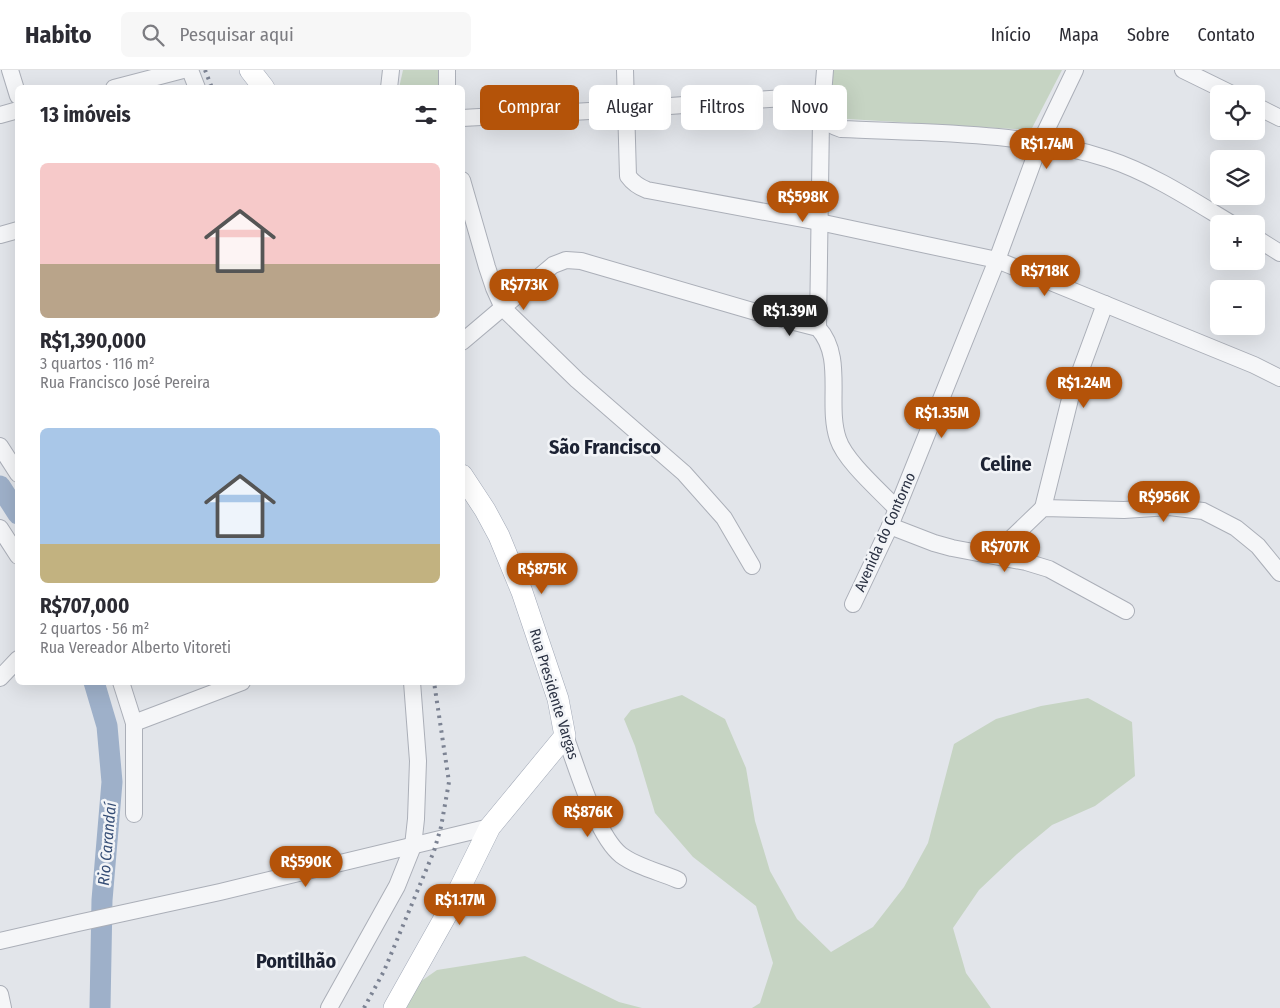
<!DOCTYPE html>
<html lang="pt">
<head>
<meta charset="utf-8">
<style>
  body { margin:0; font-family:"Fira Sans Condensed",sans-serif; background:#f7f7f7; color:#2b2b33; height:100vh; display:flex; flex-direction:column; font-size:19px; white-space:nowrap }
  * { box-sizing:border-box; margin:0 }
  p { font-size:16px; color:#7c7c81 }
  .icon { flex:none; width:28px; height:28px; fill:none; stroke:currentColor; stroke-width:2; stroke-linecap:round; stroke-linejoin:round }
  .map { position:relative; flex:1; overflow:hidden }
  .side { position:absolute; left:15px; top:15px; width:450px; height:600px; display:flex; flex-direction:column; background:#fff; border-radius:8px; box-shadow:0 5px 20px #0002 }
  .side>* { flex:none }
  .top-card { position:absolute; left:480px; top:15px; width:475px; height:45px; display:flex; gap:10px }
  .buttons { position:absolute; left:1210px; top:15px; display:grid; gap:10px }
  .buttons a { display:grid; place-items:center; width:55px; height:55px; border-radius:8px; background:#fff; box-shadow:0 5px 20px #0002; font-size:25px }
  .price { position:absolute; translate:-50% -42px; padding:0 11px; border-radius:18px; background:#b45309; color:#fff; font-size:16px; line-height:32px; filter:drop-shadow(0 1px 2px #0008) }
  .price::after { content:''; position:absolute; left:50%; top:30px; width:15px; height:11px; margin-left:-8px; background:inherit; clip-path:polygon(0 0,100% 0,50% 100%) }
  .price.active { background:#222; color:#fff }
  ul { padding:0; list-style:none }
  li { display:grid; align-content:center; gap:10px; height:265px; padding:0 25px }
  li span { display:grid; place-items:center; height:155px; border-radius:8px; color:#555 }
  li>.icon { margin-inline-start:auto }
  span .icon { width:90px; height:90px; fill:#fffc; stroke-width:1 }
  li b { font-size:21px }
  h2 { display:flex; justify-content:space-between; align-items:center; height:60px; padding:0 25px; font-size:21px }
  .pill { padding:0 18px; border-radius:8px; background:#fff; box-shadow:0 5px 20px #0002; font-size:18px; line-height:45px }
  .pill.active { background:#b45309; color:#fff }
  header { display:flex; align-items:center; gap:30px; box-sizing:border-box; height:70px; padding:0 25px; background:#fff; border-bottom:1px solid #e1e1e2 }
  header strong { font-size:24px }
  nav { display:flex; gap:28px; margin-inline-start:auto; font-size:18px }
  .search { width:350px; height:45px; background:#f7f7f7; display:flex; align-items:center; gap:12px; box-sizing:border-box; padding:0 18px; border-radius:8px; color:#7c7c81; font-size:19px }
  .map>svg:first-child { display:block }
</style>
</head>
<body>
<header>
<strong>Habito</strong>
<div class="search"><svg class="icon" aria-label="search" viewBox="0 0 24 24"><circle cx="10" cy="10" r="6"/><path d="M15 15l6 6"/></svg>Pesquisar aqui</div>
<nav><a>Início</a><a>Mapa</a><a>Sobre</a><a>Contato</a></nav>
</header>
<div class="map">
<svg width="1280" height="938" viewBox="0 0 1280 938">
  <rect width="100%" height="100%" fill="#e2e5ea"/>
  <g fill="#c6d4c3">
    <polygon points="403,0 439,0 440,17 399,18"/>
    <polygon points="833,0 1062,0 1031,60 831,48"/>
    <polygon points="682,625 725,649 746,698 755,751 770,801 797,849 831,882 873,857 904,817 928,773 954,674 996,649 1041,636 1088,628 1132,652 1135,706 1095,736 1052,755 1017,784 979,820 953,858 966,903 991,938 752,938 760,933 773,893 756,836 693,787 655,743 635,676 624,649 631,640"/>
    <polygon points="525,886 619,932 642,938 397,938 407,921 437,900"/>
  </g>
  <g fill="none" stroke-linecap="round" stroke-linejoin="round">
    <g stroke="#9eb0c9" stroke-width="21">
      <polyline points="0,416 18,444"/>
      <polyline points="94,612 107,656 112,712 102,830 100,938"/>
    </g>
    <defs>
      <g id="minor">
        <polyline points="10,0 18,26"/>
        <polyline points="190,0 197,18"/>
        <polyline points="447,0 447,18"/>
        <path d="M625,0L628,106C633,113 639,117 647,120L819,152L997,190L1254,295L1280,308"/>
        <polyline points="1183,0 1232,24"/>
        <polyline points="114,18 183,0"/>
        <polyline points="389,18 391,0"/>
        <polyline points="1256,36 1280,48"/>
        <polyline points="0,45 18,40"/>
        <path d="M462,48L626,39L785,28C809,34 818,52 841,59C929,63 1022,61 1108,89C1151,103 1192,130 1232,154"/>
        <polyline points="462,110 487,197 494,218 503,238 577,310 684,403 724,448 752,496"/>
        <polyline points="0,165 18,160"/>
        <polyline points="1256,168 1280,183"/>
        <polyline points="818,258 821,49 825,0"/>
        <path d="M462,272L553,195L566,190L581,191L763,244L818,258C845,287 826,334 838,369C845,391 880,421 897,439"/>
        <polyline points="0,376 18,404"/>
        <polyline points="1043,438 1070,329 1105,234"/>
        <polyline points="890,456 934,473 952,478 1026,492 1049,499 1126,541"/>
        <polyline points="0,458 18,486"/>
        <polyline points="994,485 1043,438 1124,440 1169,437 1203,441 1236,458 1258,476 1280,503"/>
        <polyline points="853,534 890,456 997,190 1040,73 1075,0"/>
        <polyline points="0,608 18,589"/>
        <polyline points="121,612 134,653 134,744"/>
        <polyline points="134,653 242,612"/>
        <path d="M565,666C577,697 596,765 621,785C637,797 660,802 678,810"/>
        <polyline points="0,871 78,853 220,822 490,757"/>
        <polyline points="0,924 3,938"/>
        <polyline points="329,938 397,816 413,776 416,749 418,691 412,612"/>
      </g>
      <g id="major">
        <polyline points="250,0 264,18"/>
        <polyline points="394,938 449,840 490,757 565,666 558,629 522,522 499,466 485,440 462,405"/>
      </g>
    </defs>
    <use href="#minor" stroke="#abafb8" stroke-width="18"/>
    <use href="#major" stroke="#a1a8b6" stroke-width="22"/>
    <use href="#minor" stroke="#f5f6f8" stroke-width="16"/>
    <use href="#major" stroke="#fff" stroke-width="21"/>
    <g stroke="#7c8393" stroke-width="4" stroke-dasharray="2.5 5" stroke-linecap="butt">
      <polyline points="205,0 212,18"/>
      <polyline points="364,938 384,901 434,781 441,757 449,712 434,612"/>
    </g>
  </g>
  <g text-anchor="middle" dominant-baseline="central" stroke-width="5" stroke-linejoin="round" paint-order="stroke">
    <g font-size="15" fill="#2a3142" stroke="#f2f4f7">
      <text transform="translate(885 462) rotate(-66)">Avenida do Contorno</text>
      <text transform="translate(554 624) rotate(73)">Rua Presidente Vargas</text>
    </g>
    <g font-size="16" font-style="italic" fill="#354d75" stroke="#f2f4f7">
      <text transform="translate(107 774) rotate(-85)">Rio Carandaí</text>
    </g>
    <g font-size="20" font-weight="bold" fill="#1c2233" stroke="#f2f4f7">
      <text x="605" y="377">São Francisco</text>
      <text x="1006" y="394">Celine</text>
      <text x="296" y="891">Pontilhão</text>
    </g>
  </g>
</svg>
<div class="buttons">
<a><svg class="icon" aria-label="locate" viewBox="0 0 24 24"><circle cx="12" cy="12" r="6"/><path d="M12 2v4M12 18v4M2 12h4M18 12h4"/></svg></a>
<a><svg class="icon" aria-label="layers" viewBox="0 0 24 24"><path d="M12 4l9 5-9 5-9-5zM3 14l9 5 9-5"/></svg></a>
<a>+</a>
<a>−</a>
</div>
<b class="price" style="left:1047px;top:100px">R$1.74M</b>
<b class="price" style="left:803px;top:153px">R$598K</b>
<b class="price" style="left:1045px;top:227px">R$718K</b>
<b class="price" style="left:524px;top:241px">R$773K</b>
<b class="price active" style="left:790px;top:267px">R$1.39M</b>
<b class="price" style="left:1084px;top:339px">R$1.24M</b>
<b class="price" style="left:942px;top:369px">R$1.35M</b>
<b class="price" style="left:1164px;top:453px">R$956K</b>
<b class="price" style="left:1005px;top:503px">R$707K</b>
<b class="price" style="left:542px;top:525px">R$875K</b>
<b class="price" style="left:588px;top:768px">R$876K</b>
<b class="price" style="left:306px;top:818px">R$590K</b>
<b class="price" style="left:460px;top:856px">R$1.17M</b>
<div class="top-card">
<a class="pill active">Comprar</a>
<a class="pill">Alugar</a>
<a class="pill">Filtros</a>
<a class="pill">Novo</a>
</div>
<section class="side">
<h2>13 imóveis<svg class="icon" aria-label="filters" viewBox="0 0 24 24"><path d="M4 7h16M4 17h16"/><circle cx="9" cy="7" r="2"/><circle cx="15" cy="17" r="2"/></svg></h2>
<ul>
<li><span style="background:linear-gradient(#f6c9c9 65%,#b9a48a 0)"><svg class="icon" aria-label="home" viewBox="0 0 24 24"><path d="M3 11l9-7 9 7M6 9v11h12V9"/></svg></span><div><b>R$1,390,000</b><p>3 quartos · 116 m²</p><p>Rua Francisco José Pereira</p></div></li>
<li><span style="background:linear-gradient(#a9c7e8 75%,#c2b280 0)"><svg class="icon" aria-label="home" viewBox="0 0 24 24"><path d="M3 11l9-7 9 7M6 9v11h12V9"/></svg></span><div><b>R$707,000</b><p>2 quartos · 56 m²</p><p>Rua Vereador Alberto Vitoreti</p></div></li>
</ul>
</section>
</div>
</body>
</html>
